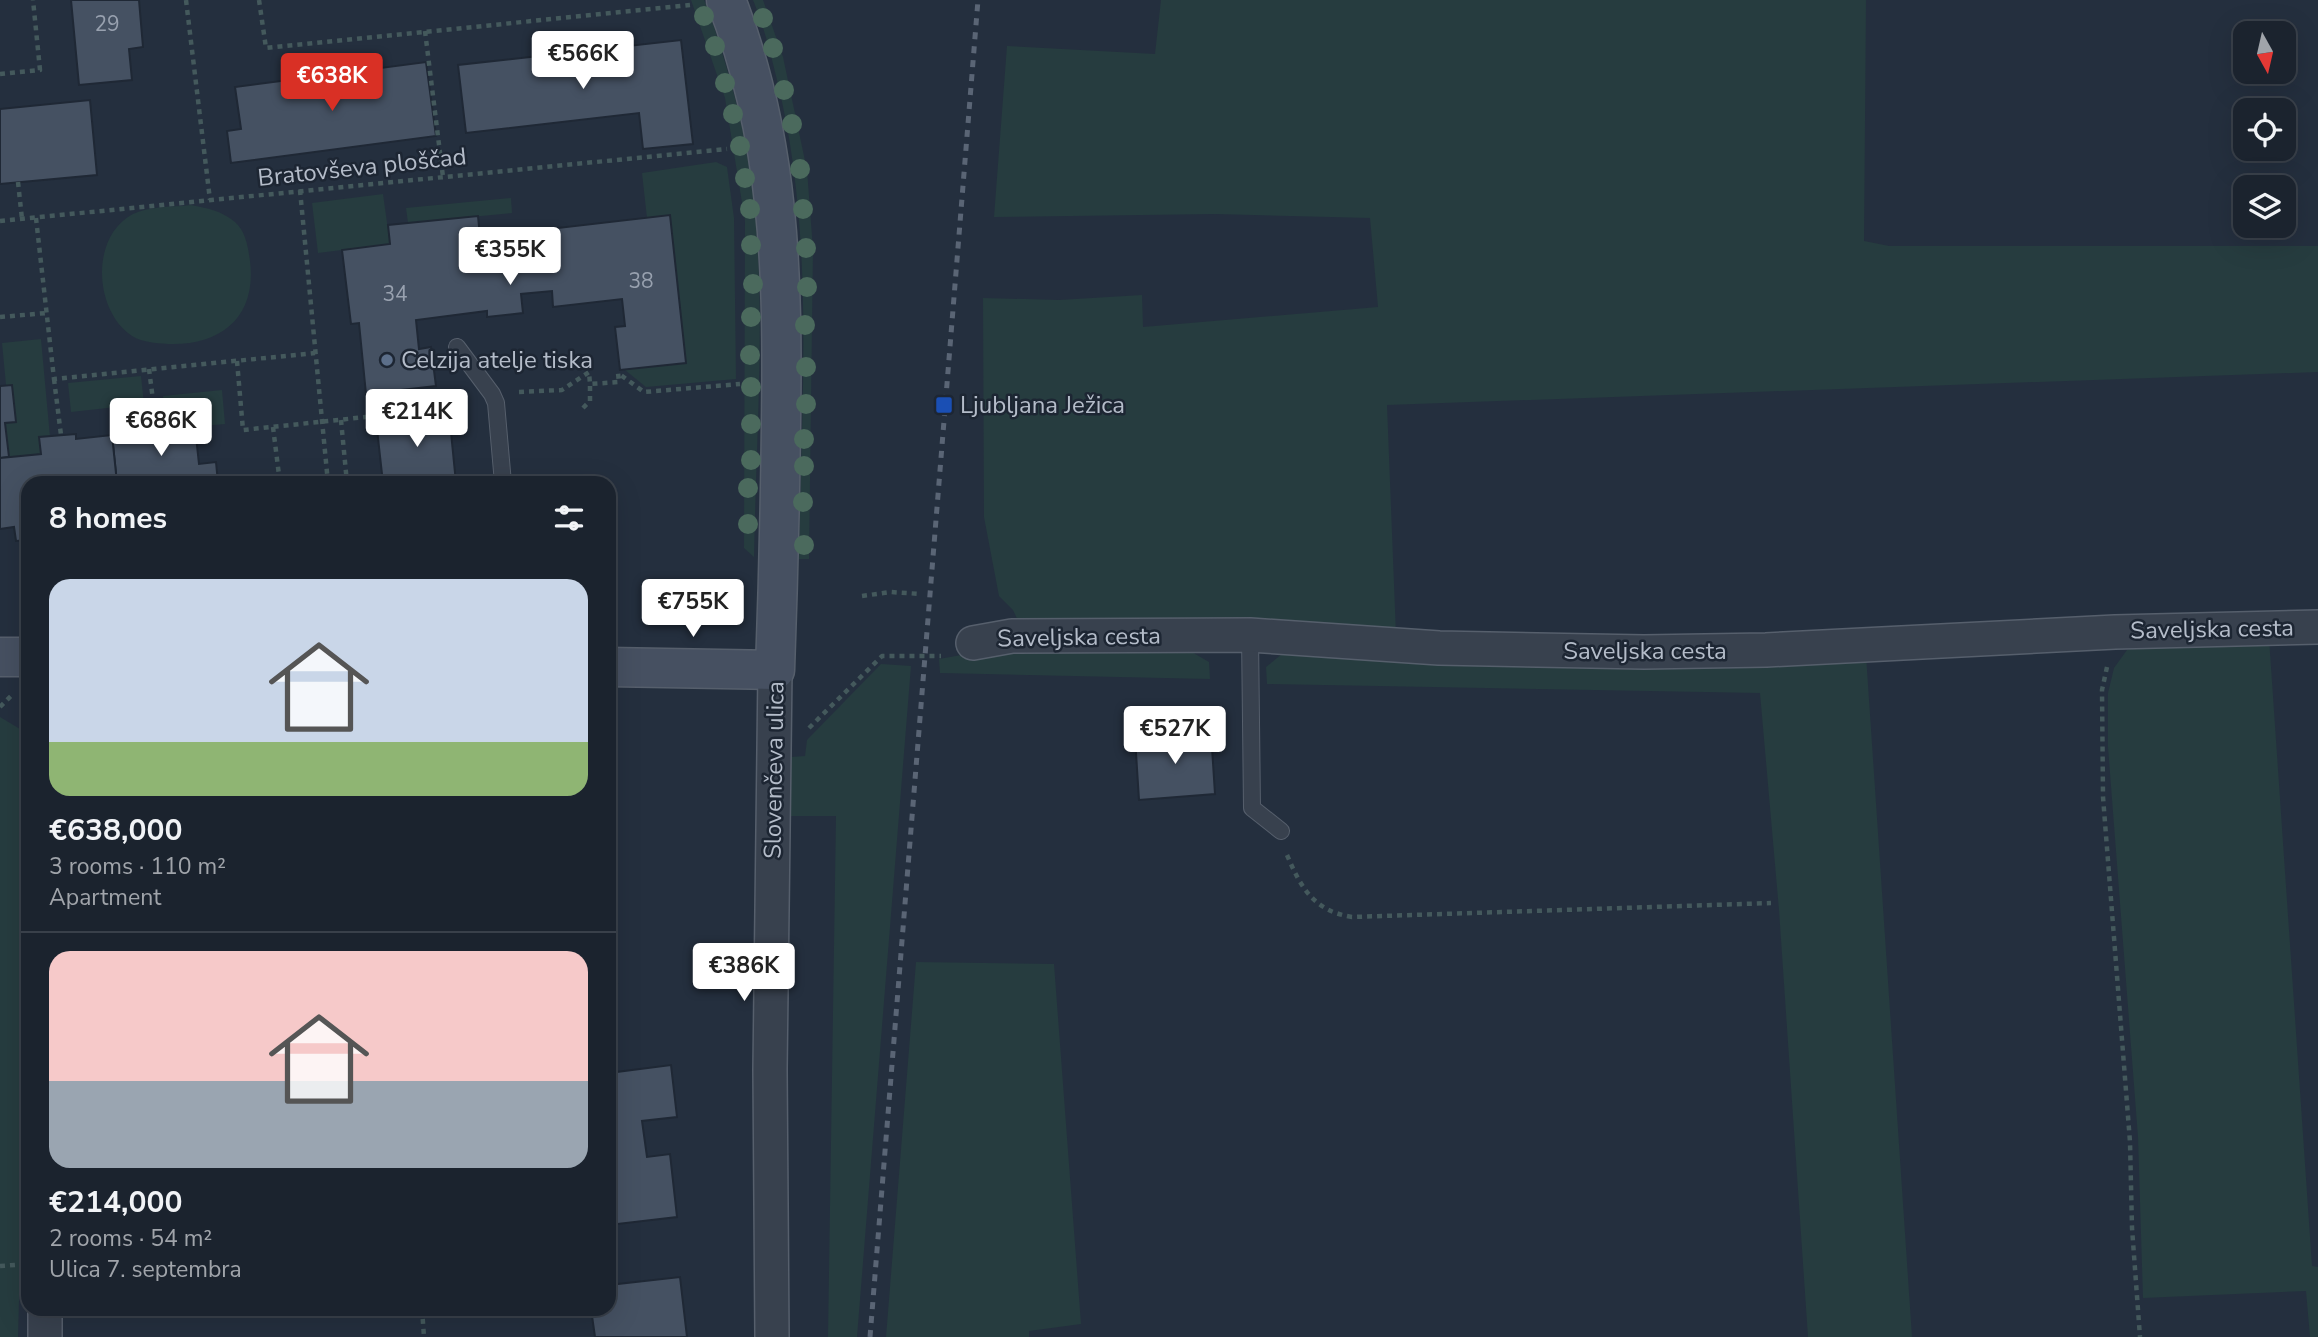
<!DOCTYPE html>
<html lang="en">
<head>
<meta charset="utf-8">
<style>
  body { margin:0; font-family:"Nunito Sans",sans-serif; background:#282f3a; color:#f1f3f6; height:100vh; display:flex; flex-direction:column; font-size:26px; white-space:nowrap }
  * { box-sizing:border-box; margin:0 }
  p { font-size:23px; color:#a0a4aa }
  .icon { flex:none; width:38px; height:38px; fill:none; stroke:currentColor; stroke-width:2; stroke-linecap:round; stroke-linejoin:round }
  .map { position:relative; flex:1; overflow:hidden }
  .panel { position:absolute; left:21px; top:476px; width:595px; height:840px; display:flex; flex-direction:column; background:#1b232e; border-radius:21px; box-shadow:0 7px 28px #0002,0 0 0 2px #39404a }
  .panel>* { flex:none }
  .needle { width:46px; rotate:172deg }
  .buttons { position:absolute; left:2233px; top:21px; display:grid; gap:14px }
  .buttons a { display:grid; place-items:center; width:63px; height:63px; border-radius:14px; background:#1b232e; box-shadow:0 7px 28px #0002,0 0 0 2px #39404a; font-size:35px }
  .price { position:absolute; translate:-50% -60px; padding:0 16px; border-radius:7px; background:#fff; color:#222; font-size:23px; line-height:46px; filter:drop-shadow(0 2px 4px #0008) }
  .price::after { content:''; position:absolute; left:50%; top:42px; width:21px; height:16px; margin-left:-10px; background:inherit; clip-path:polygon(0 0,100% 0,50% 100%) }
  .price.current { background:#d93025; color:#fff }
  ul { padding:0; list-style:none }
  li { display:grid; align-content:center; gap:14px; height:371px; padding:0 28px }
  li+li { border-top:2px solid #39404a }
  li span { display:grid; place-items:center; height:217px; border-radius:21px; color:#555 }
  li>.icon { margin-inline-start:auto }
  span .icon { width:126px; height:126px; fill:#fffc; stroke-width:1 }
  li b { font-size:30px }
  h2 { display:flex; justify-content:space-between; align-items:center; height:84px; padding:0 28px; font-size:30px }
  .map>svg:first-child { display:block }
</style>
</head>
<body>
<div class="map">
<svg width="2318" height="1337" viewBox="0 0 2318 1337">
  <rect width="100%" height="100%" fill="#242f3e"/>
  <g fill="#263c3f">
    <path d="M691,0H704L709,11C727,67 744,122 752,181C767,300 756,436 754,557L744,548L745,221L725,98Z"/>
    <path d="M753,0H763L783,57L807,170L813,249L809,559H799C801,399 816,233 776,76C770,51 763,24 753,0Z"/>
    <polygon points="1161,0 1866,0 1864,241 1889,246 2318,246 2318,372 1387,405 1396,635 1019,623 1013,610 999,596 984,517 983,298 1059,300 1142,295 1143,327 1378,307 1370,218 1215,214 994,217 1007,46 1155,54"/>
    <polygon points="716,162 727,167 734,218 736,379 646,387 625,370 686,362 670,216 647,218 642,173"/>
    <polygon points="383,194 390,244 318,253 312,203"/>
    <polygon points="511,198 512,213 408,223 406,208"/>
    <path d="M191,205C207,208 222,211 235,222C246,232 248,247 250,261C257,316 222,346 168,344C155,343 138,342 128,333C94,306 91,236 133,214C149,206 174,207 191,205Z"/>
    <polygon points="41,339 50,437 41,454 9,457 5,423 16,421 12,385 6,385 2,343"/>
    <polygon points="141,376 144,404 71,412 68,383"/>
    <polygon points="222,390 225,424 166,429 163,396"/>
    <polygon points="2269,638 2312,1266 2318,1267 2318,1337 2310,1337 2306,1291 2143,1298 2138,1137 2108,747 2108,693 2114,668 2127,650 2149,644"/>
    <polygon points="1311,649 1866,655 1912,1337 1808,1337 1779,910 1760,693 1267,684 1266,667 1282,654"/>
    <polygon points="1032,650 1190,651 1209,662 1210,679 940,673 939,659 967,654"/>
    <polygon points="881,664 911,666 857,1337 828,1337 836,816 790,816 791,757 805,756 807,740"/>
    <polygon points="0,717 20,729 28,754 28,972 18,1337 0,1337"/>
    <polygon points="916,962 1054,964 1081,1324 1029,1331 1029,1337 886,1337"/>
  </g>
  <g fill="#455162" stroke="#1f2835" stroke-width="2">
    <polygon points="71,0 139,0 143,47 129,49 132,80 79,85"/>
    <polygon points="681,40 693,144 643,149 639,113 466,133 458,65"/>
    <polygon points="426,62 436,136 231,163 227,131 241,129 235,87"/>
    <polygon points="90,100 97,175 0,184 0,109"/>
    <polygon points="670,215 686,363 620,370 615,327 625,326 622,299 553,307 552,291 521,294 523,313 487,317 487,311 416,320 419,349 431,347 436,386 366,394 359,323 351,324 342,250 390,244 388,225 478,216 480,237"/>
    <polygon points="12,385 16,422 5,423 9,457 0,458 0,386"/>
    <polygon points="449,412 456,483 383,483 376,420"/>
    <polygon points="195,427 199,464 216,462 218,483 117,483 112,435"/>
    <polygon points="76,434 76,439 112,435 117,483 28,483 28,540 16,541 14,527 0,529 0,458 41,454 39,437"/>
    <polygon points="1211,732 1215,794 1139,800 1135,737"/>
    <polygon points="609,927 617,983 609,984"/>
    <polygon points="671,1065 677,1117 642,1121 647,1157 670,1154 677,1217 609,1225 609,1073"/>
    <polygon points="680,1277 687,1337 595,1337 591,1309 609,1309 609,1285"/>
  </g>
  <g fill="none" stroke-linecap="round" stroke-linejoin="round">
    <defs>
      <g id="lane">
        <polyline points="457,347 492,394 496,403 503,483"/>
        <polyline points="1250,635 1252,808 1281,831"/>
      </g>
      <g id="street">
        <polyline points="973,643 1012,636 1250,635 1439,648 1644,652 1766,650 2115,632 2318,627"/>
        <polyline points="45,1337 45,1309"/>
        <polyline points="772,1337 770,1070 775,670"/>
      </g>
      <g id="secondary">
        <polyline points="0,657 28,657"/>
        <path d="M609,667L775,670C778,588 780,507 781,425C783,277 781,140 726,0"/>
      </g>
    </defs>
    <use href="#lane" stroke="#565f6c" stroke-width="18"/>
    <use href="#street" stroke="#565f6c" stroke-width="36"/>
    <use href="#secondary" stroke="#565f6c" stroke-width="41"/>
    <g stroke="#44595c" stroke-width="4.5" stroke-dasharray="5 5" stroke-linecap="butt">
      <polyline points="186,0 210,200"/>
      <polyline points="259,0 266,48 690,5"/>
      <polyline points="425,31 443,177"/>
      <polyline points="0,74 40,70 33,0"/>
      <polyline points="18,182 22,219"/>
      <polyline points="300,190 328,483"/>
      <polyline points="36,218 54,379 315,353"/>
      <polyline points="0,221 727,149"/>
      <polyline points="0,317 47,313"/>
      <polyline points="237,361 243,430 470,406"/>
      <polyline points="149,369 157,431"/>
      <polyline points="54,379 61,435"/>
      <polyline points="519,392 562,390 589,372 590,384 619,382 618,373 644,392 740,384"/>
      <polyline points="583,408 590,401 590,384"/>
      <polyline points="341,420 347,483"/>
      <polyline points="273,427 280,483"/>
      <polyline points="862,596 891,592 921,594"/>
      <polyline points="2107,667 2102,690 2103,797 2130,1142 2132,1228 2140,1337"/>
      <polyline points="0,707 12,695"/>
      <polyline points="809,728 882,656 941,656"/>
      <path d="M1287,855C1301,888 1314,911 1352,917L1771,903"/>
      <polyline points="0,1266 28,1264"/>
      <polyline points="422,1309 424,1337"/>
    </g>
    <use href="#lane" stroke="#38414e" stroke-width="16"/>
    <use href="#street" stroke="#38414e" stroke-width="33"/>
    <use href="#secondary" stroke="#465061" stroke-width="38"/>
    <polyline stroke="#5a6575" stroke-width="5" stroke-dasharray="7 7" stroke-linecap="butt" points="870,1337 978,0"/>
  </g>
  <g fill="#4b6a5d">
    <circle cx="704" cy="16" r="10"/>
    <circle cx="763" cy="18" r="10"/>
    <circle cx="715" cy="46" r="10"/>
    <circle cx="773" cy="48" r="10"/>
    <circle cx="725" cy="83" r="10"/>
    <circle cx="784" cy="90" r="10"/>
    <circle cx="733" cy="114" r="10"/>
    <circle cx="792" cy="124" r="10"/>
    <circle cx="740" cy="146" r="10"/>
    <circle cx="800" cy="169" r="10"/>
    <circle cx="745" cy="178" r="10"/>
    <circle cx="750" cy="209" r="10"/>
    <circle cx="803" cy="209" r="10"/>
    <circle cx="751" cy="245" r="10"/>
    <circle cx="806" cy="248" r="10"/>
    <circle cx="753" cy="284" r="10"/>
    <circle cx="807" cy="287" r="10"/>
    <circle cx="751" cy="317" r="10"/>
    <circle cx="805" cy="325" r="10"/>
    <circle cx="750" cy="355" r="10"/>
    <circle cx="806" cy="367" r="10"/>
    <circle cx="751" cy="387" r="10"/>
    <circle cx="806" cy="404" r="10"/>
    <circle cx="751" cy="424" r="10"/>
    <circle cx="804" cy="439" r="10"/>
    <circle cx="751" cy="460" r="10"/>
    <circle cx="804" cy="466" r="10"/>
    <circle cx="748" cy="488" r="10"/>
    <circle cx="803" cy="502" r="10"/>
    <circle cx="748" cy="524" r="10"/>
    <circle cx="804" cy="545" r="10"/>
  </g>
  <circle fill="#5c6f8a" stroke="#1d2633" stroke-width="2.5" cx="387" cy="360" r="7"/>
  <rect fill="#1a4fb4" stroke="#1d2633" stroke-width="2.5" x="935" y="396" width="18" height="18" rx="3.5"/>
  <g text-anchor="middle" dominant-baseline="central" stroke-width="5" stroke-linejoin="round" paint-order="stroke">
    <g font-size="21" fill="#98a1af">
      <text x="107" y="24">29</text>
      <text x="641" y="281">38</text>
      <text x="395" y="294">34</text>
    </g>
    <g font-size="24" fill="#b4bcc9" stroke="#1d2633">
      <text transform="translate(362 167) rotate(-6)">Bratovševa ploščad</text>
      <text transform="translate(2212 629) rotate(-1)">Saveljska cesta</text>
      <text transform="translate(1079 637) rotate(-1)">Saveljska cesta</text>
      <text x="1645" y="651">Saveljska cesta</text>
      <text transform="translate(774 770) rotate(-89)">Slovenčeva ulica</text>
    </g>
    <g font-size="24" fill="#b4bcc9" stroke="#1d2633" text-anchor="start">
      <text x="401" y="360">Celzija atelje tiska</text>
      <text x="960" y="405">Ljubljana Ježica</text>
    </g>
  </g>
</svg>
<div class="buttons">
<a><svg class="needle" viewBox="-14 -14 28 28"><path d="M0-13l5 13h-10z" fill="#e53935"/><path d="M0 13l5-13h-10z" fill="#a0a4aa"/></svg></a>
<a><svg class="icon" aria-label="locate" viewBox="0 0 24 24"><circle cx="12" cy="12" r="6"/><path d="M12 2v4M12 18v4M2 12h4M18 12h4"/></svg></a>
<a><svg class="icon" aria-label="layers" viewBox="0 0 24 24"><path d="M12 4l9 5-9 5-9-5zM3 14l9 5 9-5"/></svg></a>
</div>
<b class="price" style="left:583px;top:91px">€566K</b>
<b class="price current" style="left:332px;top:113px">€638K</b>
<b class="price" style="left:510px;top:287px">€355K</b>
<b class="price" style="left:417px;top:449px">€214K</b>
<b class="price" style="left:161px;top:458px">€686K</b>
<b class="price" style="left:693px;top:639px">€755K</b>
<b class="price" style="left:1175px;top:766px">€527K</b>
<b class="price" style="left:744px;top:1003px">€386K</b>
<section class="panel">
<h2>8 homes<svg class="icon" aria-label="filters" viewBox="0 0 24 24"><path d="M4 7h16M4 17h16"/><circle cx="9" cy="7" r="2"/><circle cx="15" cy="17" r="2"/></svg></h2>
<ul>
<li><span style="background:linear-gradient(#c9d6e8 75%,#8fb573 0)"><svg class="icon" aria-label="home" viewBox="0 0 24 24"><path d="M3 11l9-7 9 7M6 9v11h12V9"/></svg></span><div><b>€638,000</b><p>3 rooms · 110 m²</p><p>Apartment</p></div></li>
<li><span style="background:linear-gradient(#f6c9c9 60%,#9aa5b1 0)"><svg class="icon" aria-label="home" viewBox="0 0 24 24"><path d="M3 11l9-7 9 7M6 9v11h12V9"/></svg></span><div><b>€214,000</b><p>2 rooms · 54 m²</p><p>Ulica 7. septembra</p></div></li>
</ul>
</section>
</div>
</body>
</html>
